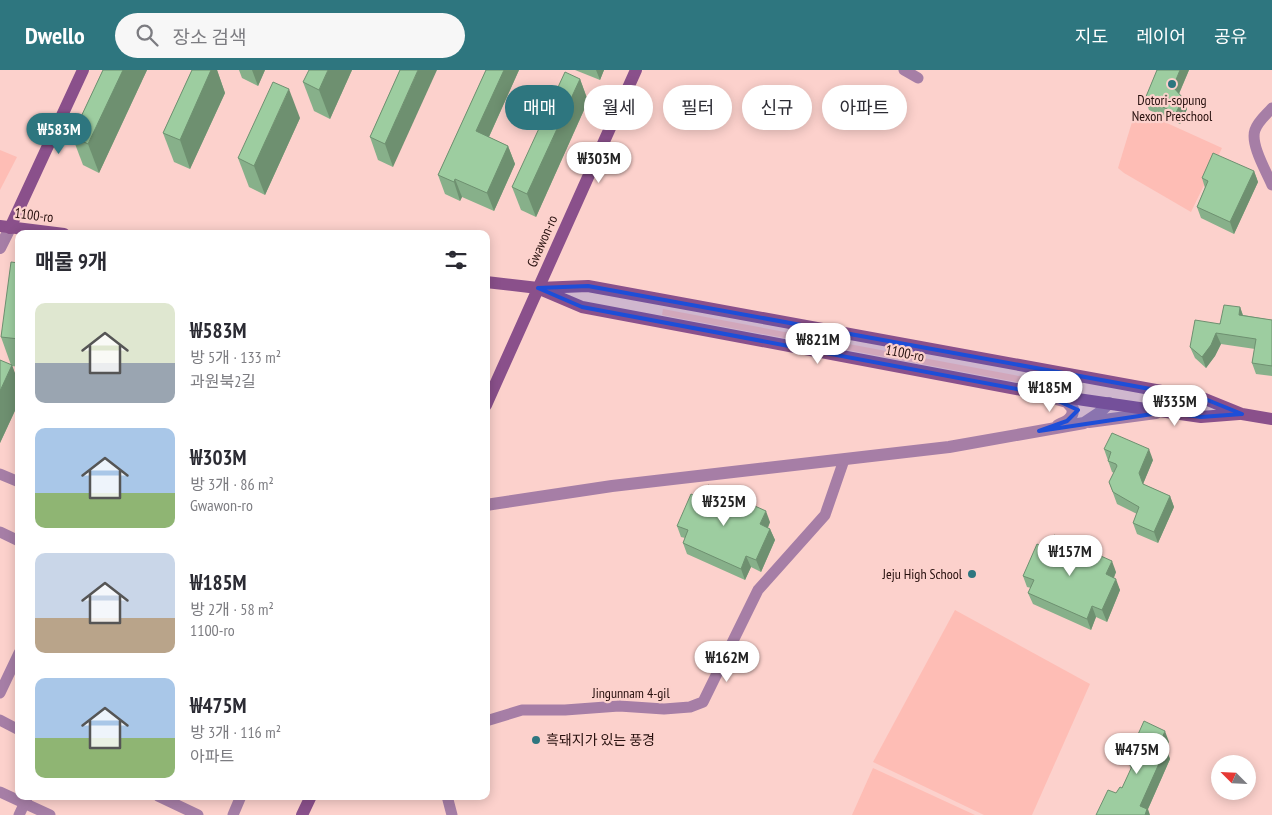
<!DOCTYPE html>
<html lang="ko">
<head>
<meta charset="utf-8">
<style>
  body { margin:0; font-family:"PT Sans Narrow","Noto Sans KR",sans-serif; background:#f7f7f7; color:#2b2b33; height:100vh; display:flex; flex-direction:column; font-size:19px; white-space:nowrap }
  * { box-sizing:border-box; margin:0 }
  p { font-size:16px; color:#7c7c81 }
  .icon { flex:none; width:28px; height:28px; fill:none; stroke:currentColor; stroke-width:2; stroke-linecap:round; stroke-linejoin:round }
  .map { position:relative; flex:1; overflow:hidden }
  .details { position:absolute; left:15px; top:160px; width:475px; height:570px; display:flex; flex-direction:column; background:#fff; border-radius:10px; box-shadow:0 2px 12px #0003 }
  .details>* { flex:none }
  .guide { position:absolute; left:505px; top:15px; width:475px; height:45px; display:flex; gap:10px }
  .needle { width:32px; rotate:294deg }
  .controls { position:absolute; left:1211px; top:685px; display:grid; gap:10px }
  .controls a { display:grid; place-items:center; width:45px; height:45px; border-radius:50%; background:#fff; box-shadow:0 2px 12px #0003; font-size:25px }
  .price { position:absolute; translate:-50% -42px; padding:0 11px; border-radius:18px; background:#fff; color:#222; font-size:16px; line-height:32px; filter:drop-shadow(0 1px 2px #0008) }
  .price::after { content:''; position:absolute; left:50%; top:30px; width:15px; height:11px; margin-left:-8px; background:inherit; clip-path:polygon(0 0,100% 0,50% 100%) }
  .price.current { background:#2e767f; color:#fff }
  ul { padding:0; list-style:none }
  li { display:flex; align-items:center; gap:15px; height:125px; padding:0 20px }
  li span { display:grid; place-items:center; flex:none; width:140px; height:100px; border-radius:10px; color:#555 }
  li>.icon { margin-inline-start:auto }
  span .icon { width:60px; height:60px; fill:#fffc; stroke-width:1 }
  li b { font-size:21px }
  h2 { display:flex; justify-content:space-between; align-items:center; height:60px; padding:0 20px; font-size:21px }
  .chip { padding:0 18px; border-radius:22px; background:#fff; box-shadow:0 2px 12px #0003; font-size:18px; line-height:45px }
  .chip.current { background:#2e767f; color:#fff }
  header { display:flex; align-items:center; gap:30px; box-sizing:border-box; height:70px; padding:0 25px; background:#2e767f; color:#fff }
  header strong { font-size:24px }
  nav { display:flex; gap:28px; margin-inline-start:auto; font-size:18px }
  .search { width:350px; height:45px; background:#f7f7f7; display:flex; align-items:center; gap:12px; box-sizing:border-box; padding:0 18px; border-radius:28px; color:#7c7c81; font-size:19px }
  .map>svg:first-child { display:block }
</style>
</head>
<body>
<header>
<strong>Dwello</strong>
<div class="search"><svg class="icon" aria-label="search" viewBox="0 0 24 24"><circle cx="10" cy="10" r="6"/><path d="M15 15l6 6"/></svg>장소 검색</div>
<nav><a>지도</a><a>레이어</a><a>공유</a></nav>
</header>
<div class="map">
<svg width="1272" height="745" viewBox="0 0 1272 745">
  <rect width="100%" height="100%" fill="#fcd1cc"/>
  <g fill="#febdb5">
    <polygon points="1136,39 1222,78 1191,142 1124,103 1118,98"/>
    <polygon points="0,80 17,87 0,120"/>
    <polygon points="663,239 1051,312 1049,318 662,245"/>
    <polygon points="955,540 1090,614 1032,745 984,745 873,692"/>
    <polygon points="873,698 975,745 852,745"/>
  </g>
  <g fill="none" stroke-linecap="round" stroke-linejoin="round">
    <g stroke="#a67ea6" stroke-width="11">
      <polyline points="904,0 918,8"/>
      <path d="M1272,38C1266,45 1258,51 1255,60C1250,74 1266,101 1272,115"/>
      <polyline points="0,404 19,412"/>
      <polyline points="0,462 19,471"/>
      <polyline points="0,623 19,583"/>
      <polyline points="0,650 19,660"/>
      <polyline points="486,651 522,640 565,640 619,636 664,639 690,637 703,632 758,520 825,445 844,390"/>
      <polyline points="0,722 50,745"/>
      <polyline points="158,726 198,745"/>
      <polyline points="447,726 452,745"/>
      <polyline points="19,745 27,728"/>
      <polyline points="233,745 241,726"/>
    </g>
    <g stroke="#a67ea6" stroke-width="12">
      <polyline points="0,178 10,158"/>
      <path d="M1053,328L1067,332L1073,339C1073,349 1066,352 1058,355"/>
      <polyline points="1089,352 1156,343"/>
      <polyline points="486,435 612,416 949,377 1084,353 1099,343 1109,333"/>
    </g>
    <g stroke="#8a508b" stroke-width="12">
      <polyline points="0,156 64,164"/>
      <polyline points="10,158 83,0"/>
      <polyline points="486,212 538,218 588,216 1205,329 1242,344 1272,349"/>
      <polyline points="542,220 582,237 1043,324 1201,347 1239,344"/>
      <polyline points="486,335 636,0"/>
      <polyline points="302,745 311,726"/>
    </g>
  </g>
  <g fill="#87b08a">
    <polygon points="103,0 147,0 99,103 83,95 72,66"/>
    <polygon points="192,0 217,0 225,23 190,99 174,92 163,63"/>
    <polygon points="239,0 265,0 258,16 242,8"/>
    <polygon points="352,0 330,49 314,41 303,12"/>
    <polygon points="400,0 393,97 378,90 370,67"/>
    <polygon points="486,0 519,0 489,67 508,76 515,94 494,141 462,127 460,131 445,124 438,105"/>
    <polygon points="575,0 604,0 600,10"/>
    <polygon points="1157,0 1189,0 1179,24 1187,39 1180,54 1149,40 1145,29"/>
    <polygon points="580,9 588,31 536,147 521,140 512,117"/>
    <polygon points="300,48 265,125 249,117 238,88"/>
    <polygon points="1254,101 1258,112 1234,164 1201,148 1197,137 1205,118 1202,108"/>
    <polygon points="19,193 19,297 12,296 19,314 19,332 0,373 0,290 11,295 1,267"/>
    <polygon points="1240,237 1243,245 1272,250 1272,306 1256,304 1252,293 1255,279 1221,274 1215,286 1206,298 1195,288 1190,277"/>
    <polygon points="1104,379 1153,390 1143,414 1170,426 1174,437 1158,473 1137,464 1133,453 1137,444 1117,434 1109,412 1114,403 1112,402"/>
    <polygon points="702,429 770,452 768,458 770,459 775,470 761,502 751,497 745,510 687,484 683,473 685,468 681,467 677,456"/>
    <polygon points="1048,479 1116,502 1114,508 1120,520 1107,552 1096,547 1091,560 1033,534 1028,523 1031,518 1027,517 1023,506"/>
    <polygon points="1169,672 1166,678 1170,689 1148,739 1116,723 1122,718 1131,699 1127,689"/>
  </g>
  <g fill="#6e9070">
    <polygon points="123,0 147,0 99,103 88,74"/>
    <polygon points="211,0 217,0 225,23 190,99 180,70"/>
    <polygon points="252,0 265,0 258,16"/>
    <polygon points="328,0 352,0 330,49 319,20"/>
    <polygon points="418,0 437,0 393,97 385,74"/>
    <polygon points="504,0 519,0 483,80 476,61"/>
    <polygon points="596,0 604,0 600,10"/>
    <polygon points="1180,0 1189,0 1177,28 1173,17"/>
    <polygon points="580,9 588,31 536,147 527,124"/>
    <polygon points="289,19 300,48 265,125 254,96"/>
    <polygon points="1183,28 1187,39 1180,54 1176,43"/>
    <polygon points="508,76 515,94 494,141 487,123"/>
    <polygon points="1254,101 1258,112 1234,164 1230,152"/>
    <polygon points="455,109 462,127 460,131 454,112"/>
    <polygon points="1240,237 1244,249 1239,245"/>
    <polygon points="1216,263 1221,274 1215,286 1206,298 1202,287"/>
    <polygon points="12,295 19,314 19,332 0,373 0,321"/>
    <polygon points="1149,379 1153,390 1143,414 1139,403"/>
    <polygon points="1170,426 1174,437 1158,473 1154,462"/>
    <polygon points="766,441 770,452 764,466 760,454"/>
    <polygon points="770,459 775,470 761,502 756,490"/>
    <polygon points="746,486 751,497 745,510 741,499"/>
    <polygon points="1112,491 1116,502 1110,516 1106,504"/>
    <polygon points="1116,509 1120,520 1107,552 1102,540"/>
    <polygon points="1092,536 1096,547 1091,560 1087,549"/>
    <polygon points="1165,661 1169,672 1166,678 1170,689 1148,739 1150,745 1143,745 1140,736 1159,675"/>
  </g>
  <g fill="#9dcda0" stroke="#6e9070">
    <polygon points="103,0 123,0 88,74 72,66"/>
    <polygon points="192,0 211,0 180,70 163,63"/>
    <polygon points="309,0 328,0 319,20 303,12"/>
    <polygon points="400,0 418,0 385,74 370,67"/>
    <polygon points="486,0 504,0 476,61 508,76 487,123 455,109 454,112 438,105"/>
    <polygon points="1157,0 1180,0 1173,17 1183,28 1176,43 1145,29"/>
    <polygon points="565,2 580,9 527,124 512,117"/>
    <polygon points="273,12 289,19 254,96 238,88"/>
    <polygon points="1213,83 1254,101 1230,152 1197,137 1208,111 1202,108"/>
    <polygon points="11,192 19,193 19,269 1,267"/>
    <polygon points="1224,235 1240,237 1239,245 1272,250 1272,296 1252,293 1256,269 1216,263 1211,275 1202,287 1190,277 1195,250 1220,254"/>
    <polygon points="0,290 12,295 0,321"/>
    <polygon points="1112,363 1149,379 1139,403 1143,414 1170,426 1154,462 1133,453 1139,437 1113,422 1109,412 1117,396 1116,394 1108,391 1111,382 1104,379"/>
    <polygon points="708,415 766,441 760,454 770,459 756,490 746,486 741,499 683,473 688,460 677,456 691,424 702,429"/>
    <polygon points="1054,465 1112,491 1106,504 1116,509 1102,540 1092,536 1087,549 1028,523 1034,510 1023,506 1037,474 1048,479"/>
    <polygon points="1144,651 1165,661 1159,675 1166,678 1140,736 1147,739 1145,745 1096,745 1108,720 1116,723 1120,717 1122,718 1134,692 1127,689"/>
  </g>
  <path fill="#1d4ed8" fill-opacity="0.2" stroke="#1d4ed8" stroke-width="4" stroke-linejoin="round" d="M588,216L1205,329L1242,344L1201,347L1166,342L1039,361L1067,351L1078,340L1043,324L582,237L538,218Z"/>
  <g fill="#2e767f" stroke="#fcd1cc" stroke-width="2">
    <circle cx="1172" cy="14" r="5"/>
    <circle cx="972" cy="504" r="5"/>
    <circle cx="536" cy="670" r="5"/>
  </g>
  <g text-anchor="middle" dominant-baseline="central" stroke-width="4.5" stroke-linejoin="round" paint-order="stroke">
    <g font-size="14" fill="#27100e" stroke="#fcd1cc">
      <text x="1172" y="30">Dotori-sopung<tspan x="1172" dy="16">Nexon Preschool</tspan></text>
      <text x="962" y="504" text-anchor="end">Jeju High School</text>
      <text x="546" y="670" text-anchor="start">흑돼지가 있는 풍경</text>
    </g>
    <g font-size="14" fill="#27100e" stroke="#fcd1cc">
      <text transform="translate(34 145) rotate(7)">1100-ro</text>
      <text transform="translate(542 171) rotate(-66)">Gwawon-ro</text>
      <text transform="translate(905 283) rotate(11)">1100-ro</text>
      <text x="631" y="623">Jingunnam 4-gil</text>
    </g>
  </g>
</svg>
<div class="controls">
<a><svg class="needle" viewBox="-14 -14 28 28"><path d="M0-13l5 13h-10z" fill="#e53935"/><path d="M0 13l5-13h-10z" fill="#7c7c81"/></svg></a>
</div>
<b class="price current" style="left:59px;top:85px">₩583M</b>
<b class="price" style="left:599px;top:114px">₩303M</b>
<b class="price" style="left:818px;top:295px">₩821M</b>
<b class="price" style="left:1050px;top:343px">₩185M</b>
<b class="price" style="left:1175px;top:357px">₩335M</b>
<b class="price" style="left:724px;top:457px">₩325M</b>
<b class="price" style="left:1070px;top:507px">₩157M</b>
<b class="price" style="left:727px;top:613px">₩162M</b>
<b class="price" style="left:1137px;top:705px">₩475M</b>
<div class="guide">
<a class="chip current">매매</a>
<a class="chip">월세</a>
<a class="chip">필터</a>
<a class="chip">신규</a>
<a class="chip">아파트</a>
</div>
<section class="details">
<h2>매물 9개<svg class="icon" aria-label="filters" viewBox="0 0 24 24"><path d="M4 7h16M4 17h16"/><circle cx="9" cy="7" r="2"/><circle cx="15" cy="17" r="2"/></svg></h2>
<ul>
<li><span style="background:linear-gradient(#dfe7d0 60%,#9aa5b1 0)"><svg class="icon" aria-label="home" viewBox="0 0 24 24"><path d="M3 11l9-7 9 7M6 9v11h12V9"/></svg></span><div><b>₩583M</b><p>방 5개 · 133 m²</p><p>과원북2길</p></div></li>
<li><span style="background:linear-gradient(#a9c7e8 65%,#8fb573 0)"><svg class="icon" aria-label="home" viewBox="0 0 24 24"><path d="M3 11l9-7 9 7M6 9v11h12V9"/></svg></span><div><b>₩303M</b><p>방 3개 · 86 m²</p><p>Gwawon-ro</p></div></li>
<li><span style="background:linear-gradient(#c9d6e8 65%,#b9a48a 0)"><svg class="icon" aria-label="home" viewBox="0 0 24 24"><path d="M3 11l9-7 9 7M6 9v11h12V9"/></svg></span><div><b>₩185M</b><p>방 2개 · 58 m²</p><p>1100-ro</p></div></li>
<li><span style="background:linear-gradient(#a9c7e8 60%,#8fb573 0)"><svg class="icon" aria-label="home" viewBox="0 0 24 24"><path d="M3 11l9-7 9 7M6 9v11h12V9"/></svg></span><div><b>₩475M</b><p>방 3개 · 116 m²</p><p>아파트</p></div></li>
</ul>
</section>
</div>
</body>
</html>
